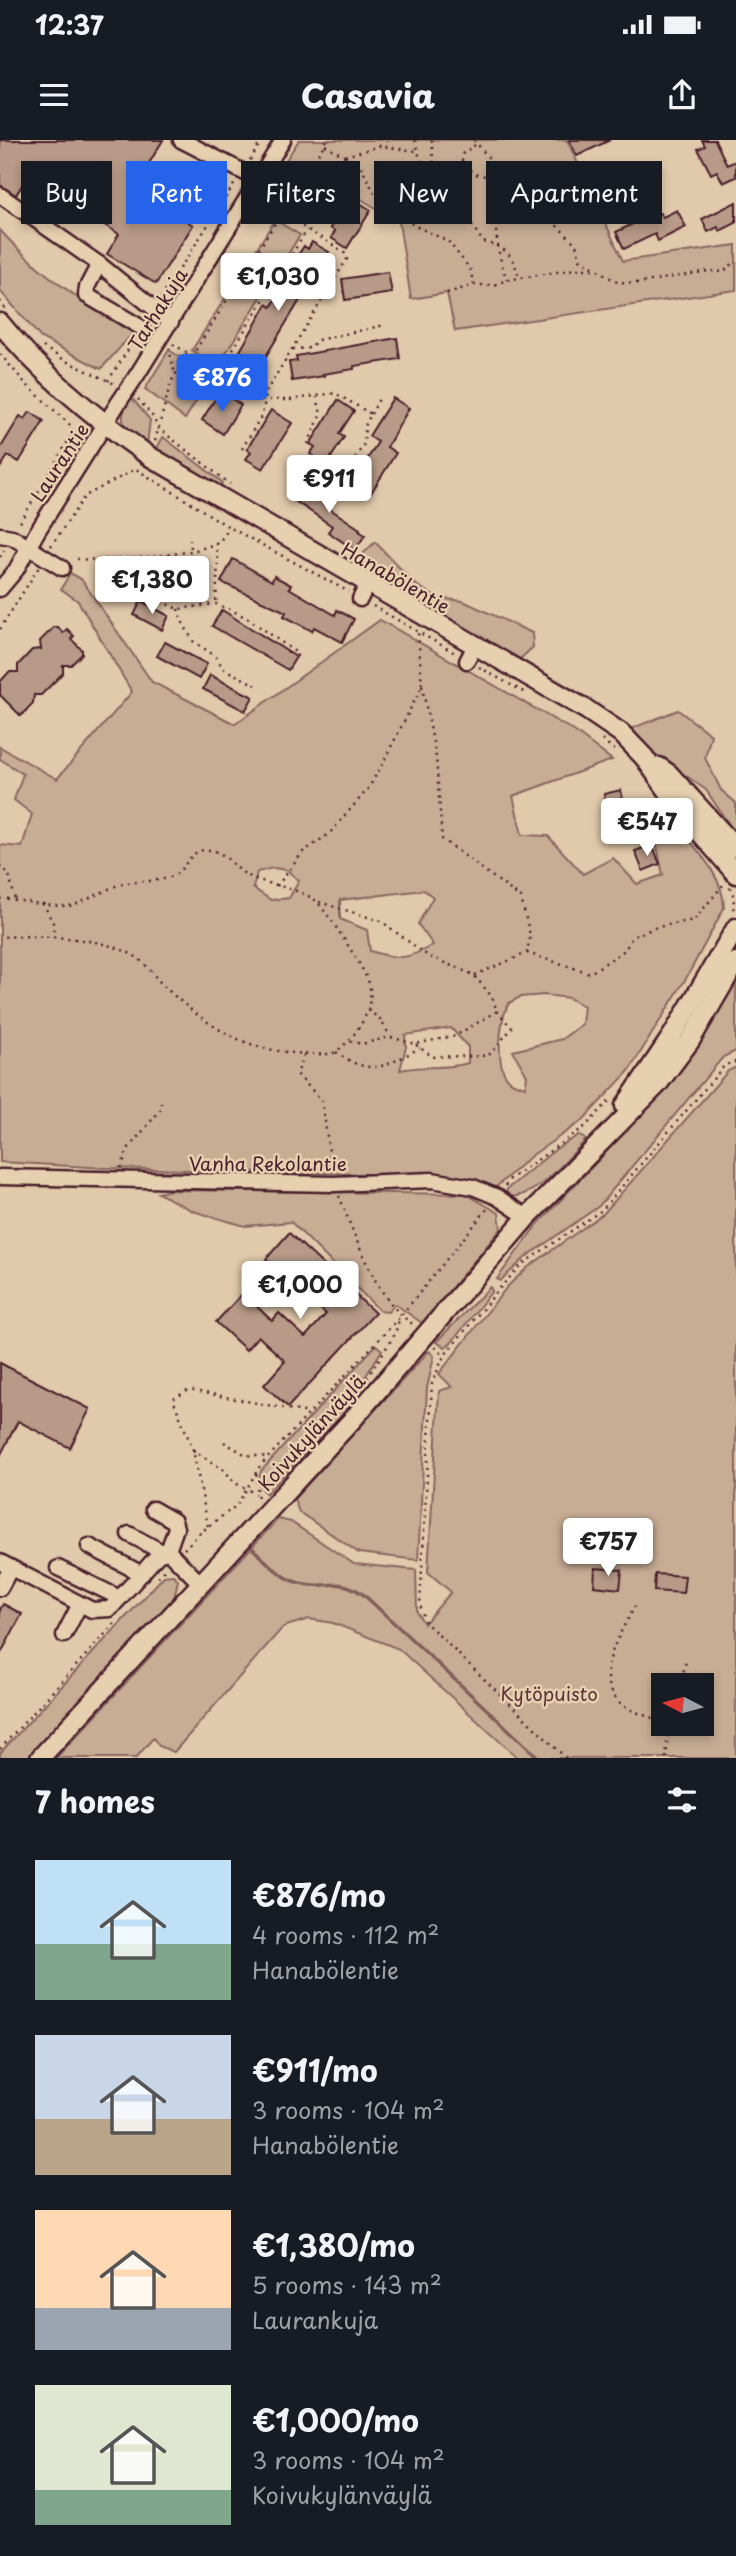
<!DOCTYPE html>
<html lang="en">
<head>
<meta charset="utf-8">
<style>
  body { margin:0; font-family:"Playpen Sans",sans-serif; background:#20242c; color:#f1f3f6; height:100vh; display:flex; flex-direction:column; font-size:26px; white-space:nowrap }
  * { box-sizing:border-box; margin:0 }
  p { font-size:23px; color:#9ea1a6 }
  .icon { flex:none; width:38px; height:38px; fill:none; stroke:currentColor; stroke-width:2; stroke-linecap:round; stroke-linejoin:round }
  .map { position:relative; height:1618px; overflow:hidden }
  .panel { display:flex; flex-direction:column; background:#171b24; flex:1 }
  .panel>* { flex:none }
  .guide { position:absolute; left:21px; top:21px; width:695px; height:63px; display:flex; gap:14px }
  .needle { width:46px; rotate:276deg }
  .controls { position:absolute; left:651px; top:1533px; display:grid; gap:14px }
  .controls a { display:grid; place-items:center; width:63px; height:63px; border-radius:0px; background:#171b24; box-shadow:0 4px 10px #0003; font-size:35px }
  .price { position:absolute; translate:-50% -60px; padding:0 16px; border-radius:7px; background:#fff; color:#222; font-size:23px; line-height:46px; filter:drop-shadow(0 2px 4px #0008) }
  .price::after { content:''; position:absolute; left:50%; top:42px; width:21px; height:16px; margin-left:-10px; background:inherit; clip-path:polygon(0 0,100% 0,50% 100%) }
  .price.active { background:#2563eb; color:#fff }
  ul { padding:0; list-style:none }
  li { display:flex; align-items:center; gap:21px; height:175px; padding:0 35px }
  li span { display:grid; place-items:center; flex:none; width:196px; height:140px; border-radius:0px; color:#555 }
  li>.icon { margin-inline-start:auto }
  span .icon { width:84px; height:84px; fill:#fffc; stroke-width:1 }
  li b { font-size:30px }
  h2 { display:flex; justify-content:space-between; align-items:center; height:84px; padding:0 35px; font-size:30px }
  .tag { padding:0 24px; border-radius:0px; background:#171b24; box-shadow:0 4px 10px #0003; font-size:24px; line-height:63px }
  .tag.active { background:#2563eb; color:#fff }
  .status { display:flex; justify-content:space-between; align-items:center; height:49px; padding:0 35px; background:#171b24; direction:ltr }
  .status svg { height:19px; fill:currentColor }
  header { display:flex; justify-content:space-between; align-items:center; height:91px; padding:0 35px; background:#171b24; font-size:32px; font-weight:800 }
  .map>svg:first-child { display:block }
</style>
</head>
<body>
<div class="status"><b>12:37</b><svg viewBox="0 0 49 12"><path d="M0 12V9h3v3zM5 12V6h3v6zM10 12V3h3v9zM15 12V0h3v12zM26 1h20v11H26zM47 4h2v5h-2z"/></svg></div>
<header><svg class="icon" aria-label="menu" viewBox="0 0 24 24"><path d="M4 6h16M4 12h16M4 18h16"/></svg>Casavia<svg class="icon" aria-label="share" viewBox="0 0 24 24"><path d="M12 15V3M7 8l5-5 5 5M5 13v7h14v-7"/></svg></header>
<div class="map">
<svg width="736" height="1618" viewBox="0 0 736 1618">
  <rect width="100%" height="100%" fill="#e1c9ab"/>
  <filter id="ink" filterUnits="userSpaceOnUse"><feTurbulence type="fractalNoise" baseFrequency=".0143" numOctaves="2"/><feDisplacementMap in="SourceGraphic" scale="14" xChannelSelector="R" yChannelSelector="G"/><feConvolveMatrix kernelMatrix="1 2 1 2 8 2 1 2 1" color-interpolation-filters="sRGB"/></filter>
  <g filter="url(#ink)">
    <g fill="#c8ad95" stroke="#896660" stroke-width="2" fill-rule="evenodd">
      <polygon points="299,0 567,0 623,121 736,105 736,150 455,191 447,153 411,159 399,82 333,42 307,83 280,67 302,32 284,23"/>
      <polygon points="275,80 300,95 217,227 192,210"/>
      <path d="M0,90C38,133 84,163 133,193L101,229L41,198L0,151Z"/>
      <polygon points="169,210 211,237 185,279 145,249"/>
      <path d="M131,257L150,280L147,304C125,290 114,282 131,257Z"/>
      <polygon points="163,297 222,342 220,350 156,310"/>
      <path d="M375,402L415,444L437,458L463,461L532,493L533,507L518,521L387,446C387,431 373,423 361,416Z"/>
      <path d="M70,433L81,439L152,542L235,584L380,480L574,591L612,620L513,656L522,695L548,696L583,734L613,718L637,744L663,735L653,687L672,680C692,705 724,734 724,768L688,835L629,931L582,981L531,1016L494,1049L452,1036L107,1028L0,1022V705L22,707L32,674L14,660L23,634L0,619V607L57,639L132,552L78,461L61,449ZM273,728L287,730L299,741L289,758L271,760L253,748L257,732ZM424,750L433,757L418,784L433,805C406,820 400,820 370,811L367,790L340,779V760ZM544,855L569,858L584,866L582,884L562,899L513,911L527,936L525,947C520,945 513,944 509,940C494,926 500,879 509,863L520,857ZM451,888L468,907V923C445,930 423,925 400,930L406,907L405,895Z"/>
      <polygon points="678,570 711,595 705,618 721,650 736,663 736,695 706,650 688,637 671,628 628,590"/>
      <polygon points="736,839 736,911 723,917 599,1066 526,1117 500,1141 497,1139 536,1086 665,950 698,907"/>
      <path d="M736,927V1618H518L399,1509L333,1483L309,1479L283,1487L174,1612L159,1606L153,1598L136,1618H56L278,1379L291,1382L354,1424L416,1430L417,1472L424,1484L451,1452L428,1432L439,1251L452,1247L439,1234L507,1147L527,1128L604,1073L728,931ZM663,1545H702V1584H663Z"/>
      <path d="M579,995L586,1000C564,1021 538,1059 506,1057L507,1049L556,1009Z"/>
      <polygon points="172,1050 466,1054 499,1073 501,1089 422,1183 395,1164 388,1172 380,1171 291,1082 245,1086 193,1071 158,1053"/>
      <polygon points="490,1147 492,1151 451,1203 445,1207 436,1202"/>
      <polygon points="376,1205 382,1210 341,1276 266,1354 258,1343 261,1331"/>
      <polygon points="429,1211 434,1216 427,1248 418,1420 359,1413 299,1372 294,1359"/>
      <polygon points="173,1435 178,1440 174,1458 27,1618 0,1618 0,1613 164,1436"/>
    </g>
    <g fill="none" stroke-linecap="round" stroke-linejoin="round">
      <path stroke="#825e5a" stroke-width="3.5" d="M250,1406C266,1421 282,1441 305,1444C331,1449 337,1436 364,1455L539,1618"/>
    </g>
    <g fill="#b79a87" stroke="#4a1f2b" stroke-width="2">
      <polygon points="0,0 163,0 134,48 193,85 156,144 107,114 119,94 27,37 16,55 0,45"/>
      <polygon points="569,0 610,0 577,16"/>
      <polygon points="702,0 715,0 727,25 736,21 736,37 723,43 717,31 711,34 698,9 705,6"/>
      <polygon points="631,27 639,44 601,63 592,46 600,42 598,37 614,29 616,34"/>
      <polygon points="355,60 371,70 347,108 331,98 335,91 330,88 345,65 350,68"/>
      <polygon points="736,62 736,83 720,91 718,87 708,92 702,79"/>
      <polygon points="677,70 686,87 658,101 655,94 624,109 616,92 643,79 644,81 660,73 663,77"/>
      <polygon points="312,102 329,112 249,244 233,234 237,228 232,225 267,164 271,167 293,132 289,129 304,106 308,109"/>
      <polygon points="388,132 392,153 345,160 342,139"/>
      <polygon points="397,198 400,219 354,226 354,229 323,234 324,236 292,241 289,222 297,221 296,216"/>
      <polygon points="225,254 241,265 223,294 202,280 215,259 220,262"/>
      <polygon points="393,258 409,268 387,307 396,313 371,353 353,342 378,302 369,296"/>
      <polygon points="338,260 354,271 339,294 344,297 327,324 310,314 315,307 310,304"/>
      <polygon points="271,270 292,283 263,329 246,319 251,312 247,309"/>
      <polygon points="30,272 44,281 19,322 8,316 0,328 0,309 20,276 25,279"/>
      <polygon points="307,341 330,356 324,365 360,389 359,391 365,395 355,410 328,392 332,386 292,359"/>
      <polygon points="202,418 204,432 172,437 170,422"/>
      <polygon points="233,419 272,441 274,436 291,445 289,448 335,475 337,470 354,479 342,502 314,487 312,491 284,476 286,472 221,442"/>
      <polygon points="111,432 140,447 133,461 104,446"/>
      <polygon points="141,461 169,476 162,490 134,475"/>
      <polygon points="222,470 296,517 288,530 212,486"/>
      <polygon points="54,487 58,487 63,493 67,489 74,496 71,499 82,510 82,514 71,525 63,525 63,533 41,555 34,555 33,563 21,576 0,555 0,542 9,532 18,532 18,525 32,510 41,509 40,501"/>
      <polygon points="165,502 207,524 199,539 157,516"/>
      <polygon points="210,535 253,557 245,571 203,549"/>
      <polygon points="621,650 624,664 607,668 604,654"/>
      <polygon points="652,705 660,724 643,731 635,711"/>
      <polygon points="289,1093 375,1173 288,1267 264,1245 285,1221 258,1196 246,1210 216,1182 243,1153 272,1181 279,1173 305,1197 326,1174 266,1119"/>
      <polygon points="0,1223 90,1269 70,1308 18,1281 0,1316"/>
      <polygon points="595,1428 622,1430 620,1449 594,1446"/>
      <polygon points="655,1434 685,1436 683,1453 654,1451"/>
      <polygon points="3,1464 22,1474 0,1515 0,1470"/>
    </g>
    <g fill="none" stroke-linecap="round" stroke-linejoin="round">
      <defs>
        <g id="minor">
          <polyline points="181,0 259,40"/>
          <polyline points="0,55 99,124 171,182"/>
          <polyline points="99,124 87,147 86,155 142,188"/>
          <polyline points="137,235 283,0"/>
          <polyline points="0,395 12,397 62,428"/>
          <polyline points="0,449 16,430 37,392 119,262"/>
          <polyline points="360,459 367,445"/>
          <polyline points="467,521 475,506"/>
          <polyline points="0,1037 334,1044 432,1040 473,1047 497,1057 527,1077"/>
          <polyline points="153,1369 174,1381 176,1388 168,1411"/>
          <polyline points="129,1394 164,1413"/>
          <polyline points="89,1406 142,1434"/>
          <polyline points="0,1422 92,1470 110,1469 158,1415 168,1411 200,1443"/>
          <polyline points="58,1428 120,1458"/>
          <polyline points="0,1448 11,1428"/>
          <polyline points="64,1495 80,1464"/>
        </g>
        <g id="major">
          <path d="M0,183C42,235 95,278 149,316L587,570L621,593L644,617L686,676L736,734"/>
          <polyline points="659,627 669,634 736,708"/>
          <polyline points="625,966 672,896 736,788"/>
          <polyline points="40,1618 353,1279 527,1077 658,944 690,901 736,822"/>
        </g>
      </defs>
      <use href="#minor" stroke="#4a1f2b" stroke-width="19"/>
      <use href="#major" stroke="#4a1f2b" stroke-width="23"/>
      <g stroke="#4a1f2b" stroke-width="2.5" stroke-dasharray="2 5" stroke-linecap="butt">
        <path d="M415,0C420,24 433,53 460,53"/>
        <path d="M432,0L433,21L460,53L462,70L483,102C507,107 514,116 519,139"/>
        <polyline points="474,0 497,28 576,104 580,119 617,142 639,143 709,131 723,132 736,121"/>
        <polyline points="325,5 360,25 375,54 415,86 448,101 470,129 474,145"/>
        <polyline points="475,5 463,13 462,21 474,34 486,36 495,25"/>
        <polyline points="345,16 380,6 416,11"/>
        <polyline points="250,20 262,0"/>
        <path d="M497,28C494,66 493,104 507,140"/>
        <polyline points="244,133 269,150"/>
        <polyline points="447,153 474,145 494,145 507,140 575,129 596,129"/>
        <polyline points="161,158 235,43"/>
        <polyline points="0,161 6,170"/>
        <polyline points="173,204 263,260 290,260 335,253 371,274 365,286 364,304 351,325"/>
        <polyline points="43,207 68,222 115,244"/>
        <polyline points="169,208 175,235"/>
        <polyline points="293,209 309,208 318,200 385,185"/>
        <polyline points="0,214 26,244 69,284 73,293 18,386"/>
        <polyline points="192,216 327,0"/>
        <polyline points="218,233 307,90"/>
        <polyline points="108,241 135,199"/>
        <polyline points="138,259 153,277 158,288 230,344"/>
        <polyline points="371,274 380,257"/>
        <polyline points="155,301 171,242 188,213"/>
        <polyline points="308,304 321,274 317,257"/>
        <polyline points="242,309 262,275 267,250 347,119 344,112 261,61"/>
        <polyline points="190,399 191,409"/>
        <polyline points="216,403 218,419 216,464"/>
        <polyline points="51,406 85,356 136,329 229,387 349,452"/>
        <polyline points="0,417 4,410"/>
        <path d="M77,419C105,421 197,417 219,401C223,398 226,392 229,388"/>
        <polyline points="114,421 143,439 162,462 178,469 216,464 231,470 249,479 298,514 296,517"/>
        <polyline points="373,466 455,513"/>
        <polyline points="178,469 182,481 193,501 215,516 224,529 256,545"/>
        <polyline points="0,489 39,427"/>
        <polyline points="479,527 525,553"/>
        <polyline points="422,546 436,617 442,699 521,758 530,795 527,813"/>
        <polyline points="602,600 616,611"/>
        <polyline points="0,726 9,734 15,760"/>
        <polyline points="277,746 303,712 329,694 368,649 383,623 422,546 418,492"/>
        <polyline points="730,747 734,757 733,774"/>
        <path d="M0,758C22,760 46,767 68,766C81,765 106,748 122,744C135,741 164,742 174,735C187,728 189,710 206,710C223,709 232,726 245,734C267,746 294,746 315,760C324,767 367,832 369,844C376,869 354,901 332,914C260,916 222,899 169,851C158,842 151,829 140,820C111,796 37,795 0,797"/>
        <polyline points="319,762 381,781 428,816 474,835 492,857 497,871 455,896 415,904 390,897 362,904 349,901"/>
        <polyline points="43,763 53,783 54,799"/>
        <polyline points="475,835 527,813 590,833 625,810 632,797 657,787 694,780 724,744"/>
        <polyline points="368,870 380,879 390,896"/>
        <path d="M416,905L433,917C452,915 469,918 489,915L512,888L497,871"/>
        <path d="M336,912C372,938 385,926 420,908"/>
        <polyline points="304,915 297,934 322,961 332,1033"/>
        <polyline points="121,1028 128,1009 161,969 161,957"/>
        <polyline points="505,1046 510,1039 586,986 610,960"/>
        <path d="M339,1056C356,1097 376,1163 416,1186"/>
        <polyline points="435,1207 444,1216"/>
        <polyline points="367,1238 395,1194 399,1180"/>
        <polyline points="224,1302 246,1315 268,1317"/>
        <polyline points="193,1310 224,1330 235,1343 256,1354"/>
        <polyline points="256,1334 258,1362"/>
        <polyline points="208,1386 193,1310 173,1259 189,1250 309,1273"/>
        <polyline points="184,1409 201,1392 237,1365 260,1326 400,1177 488,1068"/>
        <polyline points="158,1437 168,1427"/>
        <path d="M635,1466C621,1493 592,1533 619,1562C628,1571 651,1577 663,1582"/>
        <polyline points="680,1545 686,1521"/>
        <polyline points="0,1609 117,1481"/>
        <polyline points="566,1618 425,1482 420,1465 432,1243 444,1216 499,1149 521,1125 602,1070 725,925 736,922"/>
        <polyline points="666,1618 669,1584"/>
      </g>
      <use href="#minor" stroke="#e7d0b0" stroke-width="14"/>
      <use href="#major" stroke="#e7d0b0" stroke-width="18"/>
      <defs>
        <polyline id="minor-bridge" points="119,262 137,235"/>
      </defs>
      <use href="#minor-bridge" stroke="#4a1f2b" stroke-width="19" stroke-linecap="butt"/>
      <use href="#minor-bridge" stroke="#e7d0b0" stroke-width="14"/>
    </g>
  </g>
  <g text-anchor="middle" dominant-baseline="central" stroke-width="5" stroke-linejoin="round" paint-order="stroke">
    <g font-size="19" fill="#4a1f2b" stroke="#e7d0b0">
      <text transform="translate(157 169) rotate(-58)">Tarhakuja</text>
      <text transform="translate(59 322) rotate(-57)">Laurantie</text>
      <text transform="translate(396 437) rotate(30)">Hanabölentie</text>
      <text x="268" y="1023">Vanha Rekolantie</text>
      <text transform="translate(311 1292) rotate(-48)">Koivukylänväylä</text>
    </g>
    <g font-size="19" fill="#5d343b" stroke="#e7d0b0">
      <text x="549" y="1553">Kytöpuisto</text>
    </g>
  </g>
</svg>
<div class="controls">
<a><svg class="needle" viewBox="-14 -14 28 28"><path d="M0-13l5 13h-10z" fill="#e53935"/><path d="M0 13l5-13h-10z" fill="#9ea1a6"/></svg></a>
</div>
<b class="price" style="left:278px;top:173px">€1,030</b>
<b class="price active" style="left:222px;top:274px">€876</b>
<b class="price" style="left:329px;top:375px">€911</b>
<b class="price" style="left:152px;top:476px">€1,380</b>
<b class="price" style="left:647px;top:718px">€547</b>
<b class="price" style="left:300px;top:1181px">€1,000</b>
<b class="price" style="left:608px;top:1438px">€757</b>
<div class="guide">
<a class="tag">Buy</a>
<a class="tag active">Rent</a>
<a class="tag">Filters</a>
<a class="tag">New</a>
<a class="tag">Apartment</a>
</div>
</div>
<section class="panel">
<h2>7 homes<svg class="icon" aria-label="filters" viewBox="0 0 24 24"><path d="M4 7h16M4 17h16"/><circle cx="9" cy="7" r="2"/><circle cx="15" cy="17" r="2"/></svg></h2>
<ul>
<li><span style="background:linear-gradient(#bfe0f5 60%,#7fa58c 0)"><svg class="icon" aria-label="home" viewBox="0 0 24 24"><path d="M3 11l9-7 9 7M6 9v11h12V9"/></svg></span><div><b>€876/mo</b><p>4 rooms · 112 m²</p><p>Hanabölentie</p></div></li>
<li><span style="background:linear-gradient(#c9d6e8 60%,#b9a48a 0)"><svg class="icon" aria-label="home" viewBox="0 0 24 24"><path d="M3 11l9-7 9 7M6 9v11h12V9"/></svg></span><div><b>€911/mo</b><p>3 rooms · 104 m²</p><p>Hanabölentie</p></div></li>
<li><span style="background:linear-gradient(#ffd9b3 70%,#9aa5b1 0)"><svg class="icon" aria-label="home" viewBox="0 0 24 24"><path d="M3 11l9-7 9 7M6 9v11h12V9"/></svg></span><div><b>€1,380/mo</b><p>5 rooms · 143 m²</p><p>Laurankuja</p></div></li>
<li><span style="background:linear-gradient(#dfe7d0 75%,#7fa58c 0)"><svg class="icon" aria-label="home" viewBox="0 0 24 24"><path d="M3 11l9-7 9 7M6 9v11h12V9"/></svg></span><div><b>€1,000/mo</b><p>3 rooms · 104 m²</p><p>Koivukylänväylä</p></div></li>
</ul>
</section>
</body>
</html>
